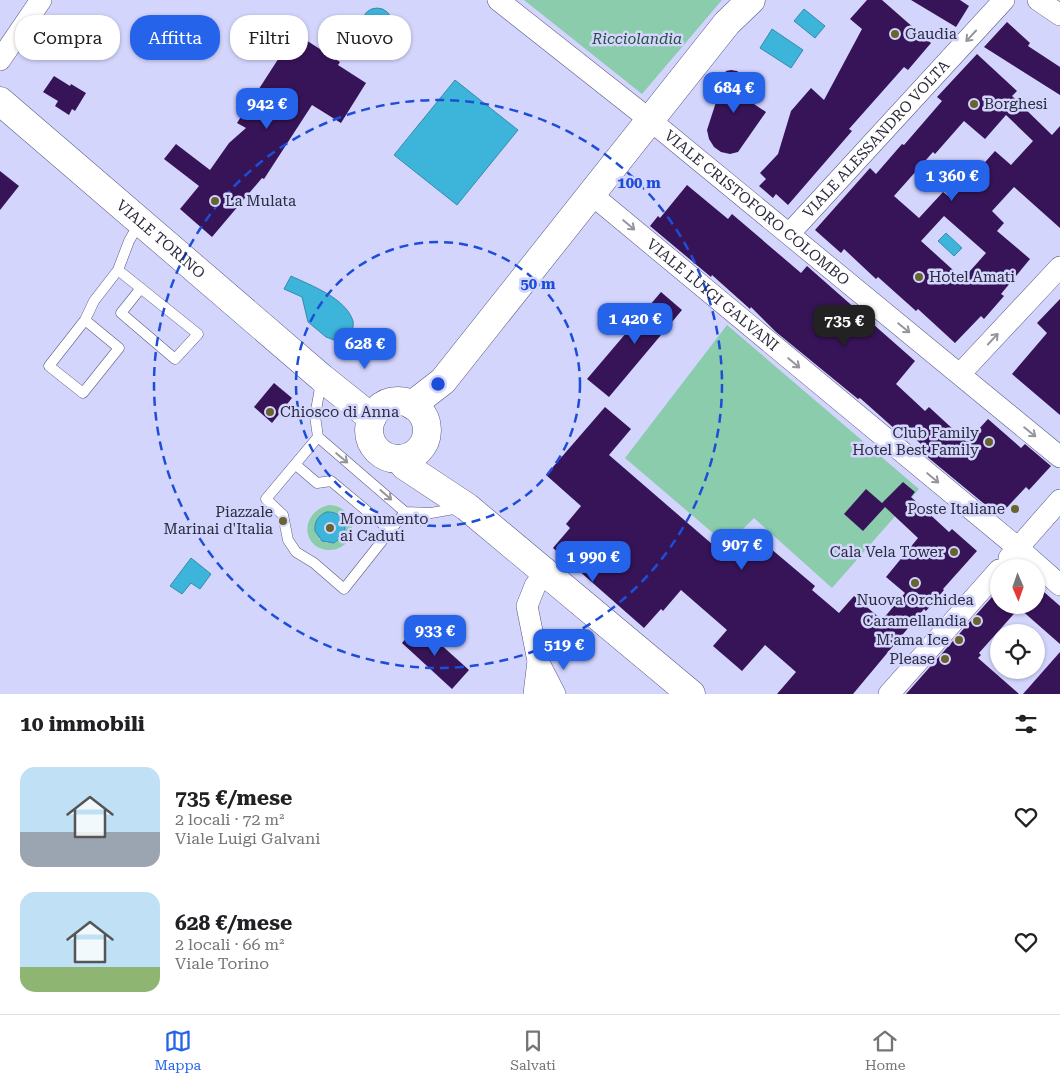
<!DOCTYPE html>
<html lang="it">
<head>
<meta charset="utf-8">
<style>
  body { margin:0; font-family:"Roboto Serif",serif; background:#f6f6f6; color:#202124; height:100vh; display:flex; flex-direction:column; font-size:19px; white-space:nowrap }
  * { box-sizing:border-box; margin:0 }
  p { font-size:16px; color:#757577 }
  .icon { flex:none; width:28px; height:28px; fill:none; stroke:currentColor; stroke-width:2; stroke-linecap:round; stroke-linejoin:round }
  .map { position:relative; height:694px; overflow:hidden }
  .drawer { display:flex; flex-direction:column; background:#fff; flex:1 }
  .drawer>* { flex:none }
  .top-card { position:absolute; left:15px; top:15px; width:500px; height:45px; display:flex; gap:10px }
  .needle { width:32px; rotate:178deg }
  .tools { position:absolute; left:990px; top:559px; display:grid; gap:10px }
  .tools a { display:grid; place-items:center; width:55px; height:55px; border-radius:50%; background:#fff; box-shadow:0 1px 4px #0004; font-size:25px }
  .price { position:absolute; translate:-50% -42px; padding:0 11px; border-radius:10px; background:#2563eb; color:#fff; font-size:16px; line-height:32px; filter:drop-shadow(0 1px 2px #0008) }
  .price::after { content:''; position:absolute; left:50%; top:30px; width:15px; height:11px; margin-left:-8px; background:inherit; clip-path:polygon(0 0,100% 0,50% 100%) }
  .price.active { background:#222; color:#fff }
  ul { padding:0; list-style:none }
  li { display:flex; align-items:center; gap:15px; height:125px; padding:0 20px }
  li span { display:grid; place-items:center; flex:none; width:140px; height:100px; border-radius:15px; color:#555 }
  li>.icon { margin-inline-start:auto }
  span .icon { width:60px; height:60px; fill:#fffc; stroke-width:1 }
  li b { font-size:21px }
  h2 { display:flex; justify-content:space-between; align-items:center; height:60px; padding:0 20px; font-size:21px }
  .pill { padding:0 18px; border-radius:20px; background:#fff; box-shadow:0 1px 4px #0004; font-size:18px; line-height:45px }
  .pill.active { background:#2563eb; color:#fff }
  .menu { display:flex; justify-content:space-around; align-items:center; height:70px; border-top:1px solid #e0e0e0; background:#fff; font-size:14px; color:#757577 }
  .menu a { display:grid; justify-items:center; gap:2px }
  .menu .active { color:#2563eb }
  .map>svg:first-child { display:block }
</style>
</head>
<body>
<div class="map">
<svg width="1060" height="694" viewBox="0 0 1060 694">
  <rect width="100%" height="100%" fill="#d3d5fd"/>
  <g fill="#8accac" fill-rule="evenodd">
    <polygon points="524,0 722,0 642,94"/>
    <polygon points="727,325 919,489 832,588 754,518 727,545 625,458"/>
    <path d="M329,505C361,506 359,552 327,550C301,547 300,512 329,505ZM326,512L345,533L327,543L319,539Z"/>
  </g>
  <g fill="#3db4d9" stroke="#388baa">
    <circle cx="377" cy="23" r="15"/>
    <polygon points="804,9 825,26 815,38 794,21"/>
    <polygon points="772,29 803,50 791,68 760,48"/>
    <polygon points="455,80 518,130 457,205 394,155"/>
    <polygon points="946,233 962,248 954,256 938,241"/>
    <path d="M291,276C310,285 346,298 353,321C354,325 352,331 351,336L345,341L334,340L326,337L308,322L302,297L284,289Z"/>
    <path d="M326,512C341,511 349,523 343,536L334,543L322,541L315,531C314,522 318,516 326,512Z"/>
    <polygon points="191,558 211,574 200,589 191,583 182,594 170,586"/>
    <polygon points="429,615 450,634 443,642 422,623"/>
  </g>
  <g fill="#371458" fill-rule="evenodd">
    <polygon points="867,0 882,0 931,43 908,70 904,67 849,129 852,131 788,205 776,194 773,198 759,186 766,179 760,173 778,154 791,111 811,88 824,100 862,29 850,19"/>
    <polygon points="911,0 960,0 969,6 956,27"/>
    <polygon points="1007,22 1030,43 1028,46 1060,67 1060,95 984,47"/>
    <polygon points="295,33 340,62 338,65 366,83 341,123 312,105 264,179 262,178 212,237 180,209 199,186 164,159 176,144 210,170 229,143 246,128 237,123"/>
    <path d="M977,54L1017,91L1012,96L1052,135L1060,126V228L1014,187L992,211L1004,223L997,231L1030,259L1001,294L1004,296L984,319L981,316L955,343L918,309L916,311L878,277L876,279L844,249L841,253L815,230L870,168L876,174L902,144L904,145L942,101L937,97ZM1006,115L1033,141L1011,165L995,151L952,199L943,192L919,218L894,196L933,152L935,154L964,121L985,139ZM944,216L986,253L963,279L921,241Z"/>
    <polygon points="731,70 737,71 741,74 744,82 759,90 754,104 766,112 738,152 730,154 721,152 714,147 709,139 707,130 726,71"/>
    <polygon points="54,76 70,86 71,84 86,93 75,111 72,109 69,115 55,106 58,101 43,92"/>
    <polygon points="0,171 19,186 0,210"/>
    <polygon points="687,185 728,219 732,214 801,273 807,266 915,361 896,384 925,411 929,407 967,442 988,419 1021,448 1025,444 1051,466 1029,490 1026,487 999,516 919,450 923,446 900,425 896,430 860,398 858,399 776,332 751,307 750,309 712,275 711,277 650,226 658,216 660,218"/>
    <polygon points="661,292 682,310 609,397 587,379"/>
    <polygon points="1060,299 1060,415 1012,374 1047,333 1037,323"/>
    <polygon points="274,383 292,398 272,423 254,407"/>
    <polygon points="605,407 631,429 609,455 727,557 750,531 815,586 812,590 839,613 854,596 882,620 905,593 886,577 918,538 885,507 863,531 844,514 866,489 882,503 903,482 915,492 911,497 949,532 952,529 977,551 943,589 944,590 926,611 924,609 853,694 777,694 796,672 765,645 742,671 713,646 727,630 681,590 663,611 661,609 644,628 553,548 570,528 566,524 581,506 546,475"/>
    <polygon points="1036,585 1060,606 1060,644 1019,608 979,653 981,655 978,658 1019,694 906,694 999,589 999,605 1036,605"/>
    <polygon points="418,624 469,670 452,689 402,643"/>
    <polygon points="1060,652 1060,694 1023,694"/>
  </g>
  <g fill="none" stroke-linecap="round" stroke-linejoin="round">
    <defs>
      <g id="lane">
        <polyline points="118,270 198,334 175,359 121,313 141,288"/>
        <polyline points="85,320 119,348 83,393 49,366 85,320 94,301 118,270 129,241 140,222"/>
        <polyline points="321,382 315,416 318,437 405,512 431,513 459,508"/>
        <polyline points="318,437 266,499 283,515 288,540 296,552 314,563 344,589 405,512"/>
        <polyline points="296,465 317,483 331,481 391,531"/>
      </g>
      <g id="street">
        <path id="s1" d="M498,0L650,120L1060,457"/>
        <polyline points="1038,0 1060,15"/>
        <polyline points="0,60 41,0"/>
        <path id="s2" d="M591,194L1018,548L1060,585"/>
        <path id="s3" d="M789,234L1004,0"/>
        <polyline points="960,374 1060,267"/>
        <polyline points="1009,558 1060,500"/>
        <polyline points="538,661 555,694"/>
        <polyline points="534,694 538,661 527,606 535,586 546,571"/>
        <polyline points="889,694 999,570"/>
      </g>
      <g id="secondary">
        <path id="s4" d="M0,101L322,378L372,418"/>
        <circle cx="398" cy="430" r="29"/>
        <polyline points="412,405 443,381 727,23 751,0"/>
        <polyline points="400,459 405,466 467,507 691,694"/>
      </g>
    </defs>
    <use href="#lane" stroke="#5a5a85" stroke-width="11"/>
    <use href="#street" stroke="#5a5a85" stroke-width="22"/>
    <use href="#secondary" stroke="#5a5a85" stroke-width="29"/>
    <use href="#lane" stroke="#fff" stroke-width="10"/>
    <use href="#street" stroke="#fff" stroke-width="21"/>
    <use href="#secondary" stroke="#fff" stroke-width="28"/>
  </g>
  <defs><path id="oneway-shaft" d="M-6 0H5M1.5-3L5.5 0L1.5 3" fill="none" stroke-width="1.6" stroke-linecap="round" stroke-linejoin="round" transform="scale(1.25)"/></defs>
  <g stroke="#95959e">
    <use href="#oneway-shaft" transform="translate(971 36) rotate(133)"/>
    <use href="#oneway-shaft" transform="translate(629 225) rotate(40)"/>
    <use href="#oneway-shaft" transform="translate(904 328) rotate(39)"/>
    <use href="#oneway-shaft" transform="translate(993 339) rotate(-47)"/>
    <use href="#oneway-shaft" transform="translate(794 363) rotate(40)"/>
    <use href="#oneway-shaft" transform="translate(1030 432) rotate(39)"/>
    <use href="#oneway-shaft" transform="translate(342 458) rotate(40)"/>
    <use href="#oneway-shaft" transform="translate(933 478) rotate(40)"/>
    <use href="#oneway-shaft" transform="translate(386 495) rotate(41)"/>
  </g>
  <g fill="none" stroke="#1d4ed8" stroke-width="2.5" stroke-dasharray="9 6">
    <circle cx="438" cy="384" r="142"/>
    <circle cx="438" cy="384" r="284"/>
  </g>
  <g fill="#68632f" stroke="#d3d5fd" stroke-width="2">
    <circle cx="895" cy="34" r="5"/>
    <circle cx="974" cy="104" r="5"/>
    <circle cx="215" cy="201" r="5"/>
    <circle cx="919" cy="277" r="5"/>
    <circle cx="270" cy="412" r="5"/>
    <circle cx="989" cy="442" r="5"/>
    <circle cx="1015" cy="509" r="5"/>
    <circle cx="283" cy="521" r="5"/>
    <circle cx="330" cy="528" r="5"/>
    <circle cx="954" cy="552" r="5"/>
    <circle cx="915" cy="583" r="5"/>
    <circle cx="977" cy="621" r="5"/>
    <circle cx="959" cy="640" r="5"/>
    <circle cx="945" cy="659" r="5"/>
  </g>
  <g text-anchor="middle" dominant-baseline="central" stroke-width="5" stroke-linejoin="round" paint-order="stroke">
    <g font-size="15" fill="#2b2b3e" stroke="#d3d5fd" text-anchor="end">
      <text x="905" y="34" text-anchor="start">Gaudia</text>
      <text x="984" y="104" text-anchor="start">Borghesi</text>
      <text x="225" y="201" text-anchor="start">La Mulata</text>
      <text x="929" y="277" text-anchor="start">Hotel Amati</text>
      <text x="280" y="412" text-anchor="start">Chiosco di Anna</text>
      <text x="979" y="433">Club Family<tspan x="979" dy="17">Hotel Best Family</tspan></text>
      <text x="1005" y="509">Poste Italiane</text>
      <text x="273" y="512">Piazzale<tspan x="273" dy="17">Marinai d'Italia</tspan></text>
      <text x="340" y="519" text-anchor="start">Monumento<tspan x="340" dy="17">ai Caduti</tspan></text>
      <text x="944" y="552">Cala Vela Tower</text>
      <text x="915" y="600" text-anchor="middle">Nuova Orchidea</text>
      <text x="967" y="621">Caramellandia</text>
      <text x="949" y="640">M'ama Ice</text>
      <text x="935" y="659">Please</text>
    </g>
    <g font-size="15" font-style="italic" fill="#25503d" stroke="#d3d5fd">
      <text x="637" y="39">Ricciolandia</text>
    </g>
    <g font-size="15" fill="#2b2b3e" stroke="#d3d5fd">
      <text stroke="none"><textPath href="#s3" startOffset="129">VIALE ALESSANDRO VOLTA</textPath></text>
      <text stroke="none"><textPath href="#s1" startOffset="332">VIALE CRISTOFORO COLOMBO</textPath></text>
      <text stroke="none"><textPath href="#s4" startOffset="212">VIALE TORINO</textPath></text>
      <text stroke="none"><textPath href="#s2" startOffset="158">VIALE LUIGI GALVANI</textPath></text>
    </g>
  </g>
  <circle cx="438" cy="384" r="8" fill="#1d4ed8" stroke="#d3d5fd" stroke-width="2.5"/>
  <g font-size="15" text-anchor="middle" font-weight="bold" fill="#1d4ed8" stroke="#d3d5fd" stroke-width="5" stroke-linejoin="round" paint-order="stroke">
    <text x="639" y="188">100 m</text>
    <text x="538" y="289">50 m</text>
  </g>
</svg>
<div class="tools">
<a><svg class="needle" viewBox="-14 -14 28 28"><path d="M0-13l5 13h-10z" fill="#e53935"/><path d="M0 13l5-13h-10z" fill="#757577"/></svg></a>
<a><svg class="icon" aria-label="locate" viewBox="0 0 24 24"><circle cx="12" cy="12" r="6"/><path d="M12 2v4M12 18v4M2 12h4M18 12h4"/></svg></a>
</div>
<b class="price" style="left:734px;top:114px">684 €</b>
<b class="price" style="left:267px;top:130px">942 €</b>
<b class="price" style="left:952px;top:202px">1 360 €</b>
<b class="price" style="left:635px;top:345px">1 420 €</b>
<b class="price active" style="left:844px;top:347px">735 €</b>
<b class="price" style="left:365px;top:370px">628 €</b>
<b class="price" style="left:742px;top:571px">907 €</b>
<b class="price" style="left:593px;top:583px">1 990 €</b>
<b class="price" style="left:435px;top:657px">933 €</b>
<b class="price" style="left:564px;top:671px">519 €</b>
<div class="top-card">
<a class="pill">Compra</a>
<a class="pill active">Affitta</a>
<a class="pill">Filtri</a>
<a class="pill">Nuovo</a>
</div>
</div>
<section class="drawer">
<h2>10 immobili<svg class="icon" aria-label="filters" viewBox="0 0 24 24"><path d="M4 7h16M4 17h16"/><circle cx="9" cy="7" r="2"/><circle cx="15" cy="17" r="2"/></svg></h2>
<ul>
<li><span style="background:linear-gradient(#bfe0f5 65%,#9aa5b1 0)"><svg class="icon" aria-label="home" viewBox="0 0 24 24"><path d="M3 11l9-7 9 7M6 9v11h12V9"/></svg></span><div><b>735 €/mese</b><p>2 locali · 72 m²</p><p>Viale Luigi Galvani</p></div><svg class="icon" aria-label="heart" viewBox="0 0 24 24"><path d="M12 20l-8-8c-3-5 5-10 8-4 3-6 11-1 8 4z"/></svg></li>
<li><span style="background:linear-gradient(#bfe0f5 75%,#8fb573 0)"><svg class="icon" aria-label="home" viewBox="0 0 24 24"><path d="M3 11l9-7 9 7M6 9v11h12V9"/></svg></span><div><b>628 €/mese</b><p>2 locali · 66 m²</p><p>Viale Torino</p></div><svg class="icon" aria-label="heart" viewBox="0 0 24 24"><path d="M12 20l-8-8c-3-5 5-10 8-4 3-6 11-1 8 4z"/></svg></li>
</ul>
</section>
<nav class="menu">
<a class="active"><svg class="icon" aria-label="map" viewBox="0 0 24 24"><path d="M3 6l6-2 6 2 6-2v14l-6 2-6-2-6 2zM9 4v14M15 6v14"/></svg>Mappa</a>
<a><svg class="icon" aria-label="saved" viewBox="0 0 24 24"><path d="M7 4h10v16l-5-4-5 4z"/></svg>Salvati</a>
<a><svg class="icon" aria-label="home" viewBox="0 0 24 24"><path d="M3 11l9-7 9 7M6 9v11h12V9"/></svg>Home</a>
</nav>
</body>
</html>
